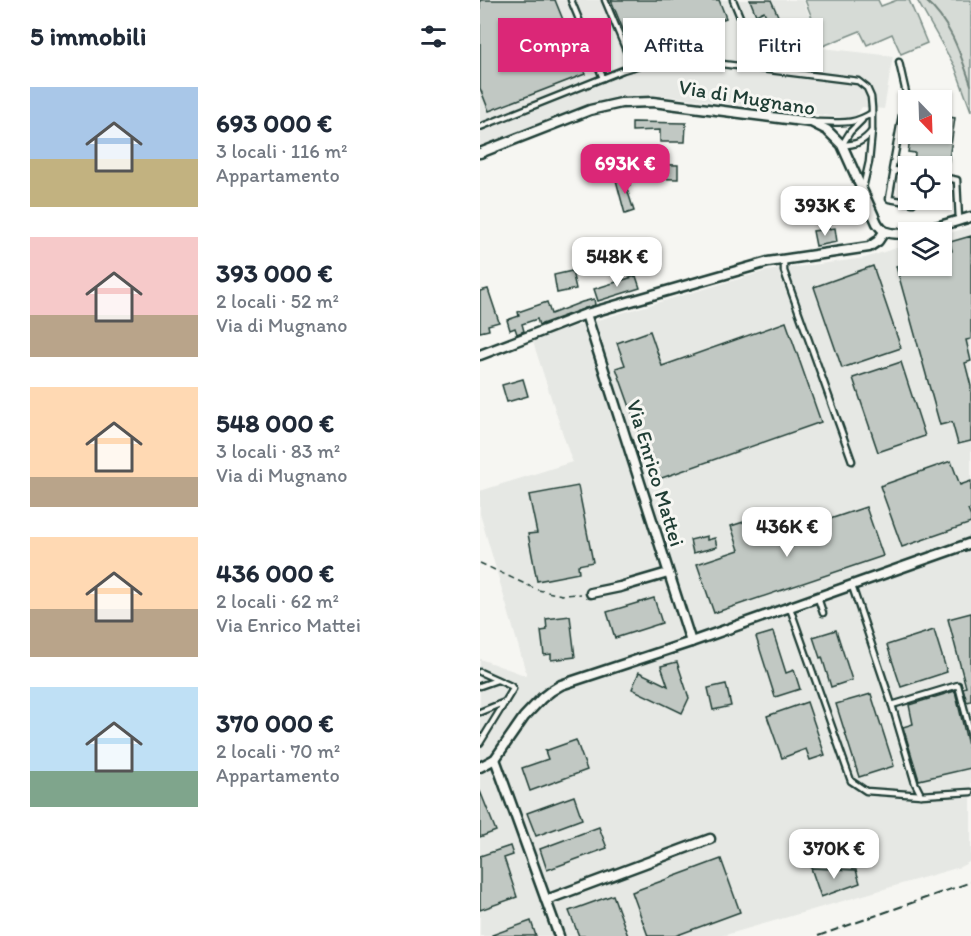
<!DOCTYPE html>
<html lang="it">
<head>
<meta charset="utf-8">
<style>
  body { margin:0; font-family:Itim,sans-serif; background:#f6f6f7; color:#1f2937; height:100vh; display:flex; flex-direction:column; font-size:22px; white-space:nowrap }
  * { box-sizing:border-box; margin:0 }
  p { font-size:20px; color:#747a83 }
  .icon { flex:none; width:33px; height:33px; fill:none; stroke:currentColor; stroke-width:2; stroke-linecap:round; stroke-linejoin:round }
  .map { position:relative; flex:1; overflow:hidden }
  .sheet { display:flex; flex-direction:column; background:#fff; width:480px }
  .sheet>* { flex:none }
  .guide { position:absolute; left:18px; top:18px; width:382px; height:54px; display:flex; gap:12px }
  .needle { width:39px; rotate:157deg }
  .tools { position:absolute; left:418px; top:90px; display:grid; gap:12px }
  .tools a { display:grid; place-items:center; width:54px; height:54px; border-radius:0px; background:#fff; box-shadow:0 2px 4px #0004; font-size:30px }
  .price { position:absolute; translate:-50% -51px; padding:0 14px; border-radius:12px; background:#fff; color:#222; font-size:20px; line-height:39px; filter:drop-shadow(0 2px 3px #0008) }
  .price::after { content:''; position:absolute; left:50%; top:36px; width:18px; height:14px; margin-left:-9px; background:inherit; clip-path:polygon(0 0,100% 0,50% 100%) }
  .price.current { background:#db2777; color:#fff }
  ul { padding:0; list-style:none }
  li { display:flex; align-items:center; gap:18px; height:150px; padding:0 30px }
  li span { display:grid; place-items:center; flex:none; width:168px; height:120px; border-radius:0px; color:#555 }
  li>.icon { margin-inline-start:auto }
  span .icon { width:72px; height:72px; fill:#fffc; stroke-width:1 }
  li b { font-size:26px }
  h2 { display:flex; justify-content:space-between; align-items:center; height:72px; padding:0 30px; font-size:26px }
  .tag { padding:0 21px; border-radius:0px; background:#fff; box-shadow:0 2px 4px #0004; font-size:21px; line-height:54px }
  .tag.current { background:#db2777; color:#fff }
  main { display:flex; flex:1; min-height:0 }
  .map>svg:first-child { display:block }
</style>
</head>
<body>
<main>
<section class="sheet">
<h2>5 immobili<svg class="icon" aria-label="filters" viewBox="0 0 24 24"><path d="M4 7h16M4 17h16"/><circle cx="9" cy="7" r="2"/><circle cx="15" cy="17" r="2"/></svg></h2>
<ul>
<li><span style="background:linear-gradient(#a9c7e8 60%,#c2b280 0)"><svg class="icon" aria-label="home" viewBox="0 0 24 24"><path d="M3 11l9-7 9 7M6 9v11h12V9"/></svg></span><div><b>693 000 €</b><p>3 locali · 116 m²</p><p>Appartamento</p></div></li>
<li><span style="background:linear-gradient(#f6c9c9 65%,#b9a48a 0)"><svg class="icon" aria-label="home" viewBox="0 0 24 24"><path d="M3 11l9-7 9 7M6 9v11h12V9"/></svg></span><div><b>393 000 €</b><p>2 locali · 52 m²</p><p>Via di Mugnano</p></div></li>
<li><span style="background:linear-gradient(#ffd9b3 75%,#b9a48a 0)"><svg class="icon" aria-label="home" viewBox="0 0 24 24"><path d="M3 11l9-7 9 7M6 9v11h12V9"/></svg></span><div><b>548 000 €</b><p>3 locali · 83 m²</p><p>Via di Mugnano</p></div></li>
<li><span style="background:linear-gradient(#ffd9b3 60%,#b9a48a 0)"><svg class="icon" aria-label="home" viewBox="0 0 24 24"><path d="M3 11l9-7 9 7M6 9v11h12V9"/></svg></span><div><b>436 000 €</b><p>2 locali · 62 m²</p><p>Via Enrico Mattei</p></div></li>
<li><span style="background:linear-gradient(#bfe0f5 70%,#7fa58c 0)"><svg class="icon" aria-label="home" viewBox="0 0 24 24"><path d="M3 11l9-7 9 7M6 9v11h12V9"/></svg></span><div><b>370 000 €</b><p>2 locali · 70 m²</p><p>Appartamento</p></div></li>
</ul>
</section>
<div class="map">
<svg width="491" height="936" viewBox="0 0 491 936">
  <rect width="100%" height="100%" fill="#f6f6f2"/>
  <filter id="ink" filterUnits="userSpaceOnUse"><feTurbulence type="fractalNoise" baseFrequency=".0167" numOctaves="2"/><feDisplacementMap in="SourceGraphic" scale="12" xChannelSelector="R" yChannelSelector="G"/><feConvolveMatrix kernelMatrix="1 2 1 2 8 2 1 2 1" color-interpolation-filters="sRGB"/></filter>
  <g filter="url(#ink)">
    <g fill="#e6e8e4">
      <polygon points="0,0 323,0 342,48 413,56 404,109 382,107 376,116 372,118 366,118 197,97 159,95 115,103 0,148"/>
      <polygon points="491,227 491,861 480,867 242,936 0,936 0,659 47,676 0,514 0,491 92,462 52,339 286,271 385,258 429,244 429,266 462,266 462,235"/>
    </g>
    <g fill="#d6dbd6" stroke="#7a8c85" stroke-width="1.5">
      <polygon points="325,0 398,0 401,6 417,0 429,0 447,43 421,54 412,34 387,45 380,31 343,46"/>
      <polygon points="437,0 491,0 491,111 475,67"/>
    </g>
    <g fill="none" stroke-linecap="round" stroke-linejoin="round">
      <path stroke="#72847d" stroke-width="2" d="M445,0C471,23 480,53 491,85"/>
    </g>
    <g fill="#c1c8c3" stroke="#1f3d34" stroke-width="1.5">
      <polygon points="0,0 75,0 105,74 9,111 0,88"/>
      <polygon points="131,0 239,0 246,18 153,54"/>
      <polygon points="270,0 291,0 299,18 288,22 284,11 276,15"/>
      <polygon points="307,54 330,57 329,65 306,62"/>
      <polygon points="462,116 475,118 467,173 462,173 462,166 440,166 440,164 434,163 435,153 428,152 431,134 462,134"/>
      <polygon points="152,122 206,123 205,142 180,142 180,130 152,131"/>
      <polygon points="151,164 198,165 198,179 151,178"/>
      <polygon points="149,178 150,185 146,186 154,211 145,214 136,180"/>
      <polygon points="355,228 357,242 336,246 333,231"/>
      <polygon points="491,236 491,339 486,340 491,361 485,363 491,386 491,441 478,444 472,422 460,425 416,266 429,262 429,266 462,266 462,253 472,251 470,242"/>
      <polygon points="393,266 421,348 362,368 334,287"/>
      <polygon points="92,271 96,289 77,293 74,275"/>
      <polygon points="156,276 160,288 118,301 114,289"/>
      <polygon points="8,289 19,322 8,325 9,330 0,332 0,291"/>
      <polygon points="114,299 115,305 59,325 57,319 42,324 44,331 37,334 35,328 30,330 27,320 39,316 38,312 67,302 71,314 102,302"/>
      <polygon points="306,322 341,422 176,480 136,368 145,365 137,343 170,331 182,366"/>
      <polygon points="421,362 445,436 398,452 373,378"/>
      <polygon points="43,379 48,396 27,402 22,385"/>
      <polygon points="471,461 480,485 491,481 491,509 488,510 491,517 491,523 422,547 400,486"/>
      <polygon points="98,486 113,562 98,565 99,573 57,581 48,534 57,533 49,495"/>
      <polygon points="386,507 403,556 234,613 217,564 259,550 251,526 273,519 281,542"/>
      <polygon points="227,536 227,540 235,538 237,547 213,553 210,540"/>
      <polygon points="174,598 182,623 135,638 127,612"/>
      <polygon points="491,613 491,701 487,702 483,688 486,687 468,619"/>
      <polygon points="90,616 95,657 71,660 71,654 64,655 61,631 67,630 66,619"/>
      <polygon points="356,630 372,680 351,687 342,657 340,658 333,637"/>
      <polygon points="454,630 467,672 421,687 407,645"/>
      <polygon points="293,632 306,673 314,670 320,689 295,697 276,637"/>
      <polygon points="197,662 209,698 202,713 152,689 159,672 188,686 181,666"/>
      <polygon points="246,684 251,706 233,710 228,688"/>
      <polygon points="475,691 491,758 491,768 439,780 423,727 433,724 429,705"/>
      <polygon points="391,694 414,766 379,777 356,704"/>
      <polygon points="327,702 345,755 330,760 326,749 302,758 287,716"/>
      <polygon points="96,740 107,770 50,791 42,768 68,759 65,751"/>
      <polygon points="0,791 16,831 0,837"/>
      <polygon points="94,796 102,819 56,836 47,813"/>
      <polygon points="119,827 127,848 67,870 60,849"/>
      <polygon points="30,846 33,855 24,858 37,897 0,910 0,856"/>
      <polygon points="241,859 260,912 195,936 168,936 152,892"/>
      <polygon points="331,868 376,870 380,883 341,897"/>
      <polygon points="133,895 148,936 99,936 89,911"/>
      <polygon points="51,921 56,936 12,936 12,935"/>
    </g>
    <g fill="none" stroke-linecap="round" stroke-linejoin="round">
      <defs>
        <g id="service">
          <polyline points="91,0 123,78"/>
          <polyline points="125,0 153,67"/>
          <polyline points="253,0 281,68"/>
          <polyline points="419,62 426,93 412,170 429,172"/>
          <path d="M382,120L370,132L362,145C376,145 383,142 392,131"/>
          <path d="M334,122C357,121 370,127 392,113"/>
          <polyline points="0,127 143,70 166,63 187,59 197,59 218,61 378,81 387,88 391,97 392,108 392,131 389,162 383,188"/>
          <polyline points="414,170 409,199 433,203 433,200"/>
          <polyline points="462,177 477,180 479,220"/>
          <polyline points="304,260 304,271 372,461"/>
          <polyline points="372,586 412,705"/>
          <polyline points="338,598 343,613"/>
          <polyline points="310,608 371,781 386,791 441,795 491,792"/>
          <polyline points="0,672 31,686 33,689 0,743"/>
          <polyline points="0,686 17,680"/>
          <polyline points="0,712 25,702"/>
          <polyline points="441,795 435,783 412,705 478,685 491,735"/>
        </g>
        <g id="minor">
          <path d="M0,153L110,110L141,103L173,102L331,122L347,130L362,145L397,223C400,227 402,231 407,232C424,239 472,222 491,217"/>
          <polyline points="106,314 211,642"/>
          <polyline points="0,355 106,314 288,262 389,247 398,241 404,232"/>
          <polyline points="111,593 140,587 188,573"/>
          <polyline points="15,759 79,936"/>
          <polyline points="0,767 15,759 44,717 62,698 71,691 81,685 211,642 491,543"/>
          <polyline points="66,900 230,839"/>
        </g>
      </defs>
      <use href="#service" stroke="#1f3d34" stroke-width="9"/>
      <use href="#minor" stroke="#1f3d34" stroke-width="13"/>
      <polyline stroke="#1f3d34" stroke-width="1.5" stroke-dasharray="6 4.5" stroke-linecap="butt" points="0,563 58,590 82,595 101,594"/>
      <use href="#service" stroke="#f6f6f2" stroke-width="4.5"/>
      <use href="#minor" stroke="#f6f6f2" stroke-width="8"/>
      <polyline stroke="#1f3d34" stroke-width="2" stroke-dasharray="9 4.5" stroke-linecap="butt" points="338,936 491,882"/>
    </g>
  </g>
  <g text-anchor="middle" dominant-baseline="central" stroke-width="6" stroke-linejoin="round" paint-order="stroke">
    <g font-size="21" fill="#1f3d34" stroke="#f6f6f2">
      <text transform="translate(267 97) rotate(9)">Via di Mugnano</text>
      <text transform="translate(176 473) rotate(73)">Via Enrico Mattei</text>
    </g>
  </g>
</svg>
<div class="tools">
<a><svg class="needle" viewBox="-14 -14 28 28"><path d="M0-13l5 13h-10z" fill="#e53935"/><path d="M0 13l5-13h-10z" fill="#747a83"/></svg></a>
<a><svg class="icon" aria-label="locate" viewBox="0 0 24 24"><circle cx="12" cy="12" r="6"/><path d="M12 2v4M12 18v4M2 12h4M18 12h4"/></svg></a>
<a><svg class="icon" aria-label="layers" viewBox="0 0 24 24"><path d="M12 4l9 5-9 5-9-5zM3 14l9 5 9-5"/></svg></a>
</div>
<b class="price current" style="left:145px;top:195px">693K €</b>
<b class="price" style="left:345px;top:237px">393K €</b>
<b class="price" style="left:137px;top:288px">548K €</b>
<b class="price" style="left:307px;top:558px">436K €</b>
<b class="price" style="left:354px;top:880px">370K €</b>
<div class="guide">
<a class="tag current">Compra</a>
<a class="tag">Affitta</a>
<a class="tag">Filtri</a>
</div>
</div>
</main>
</body>
</html>
